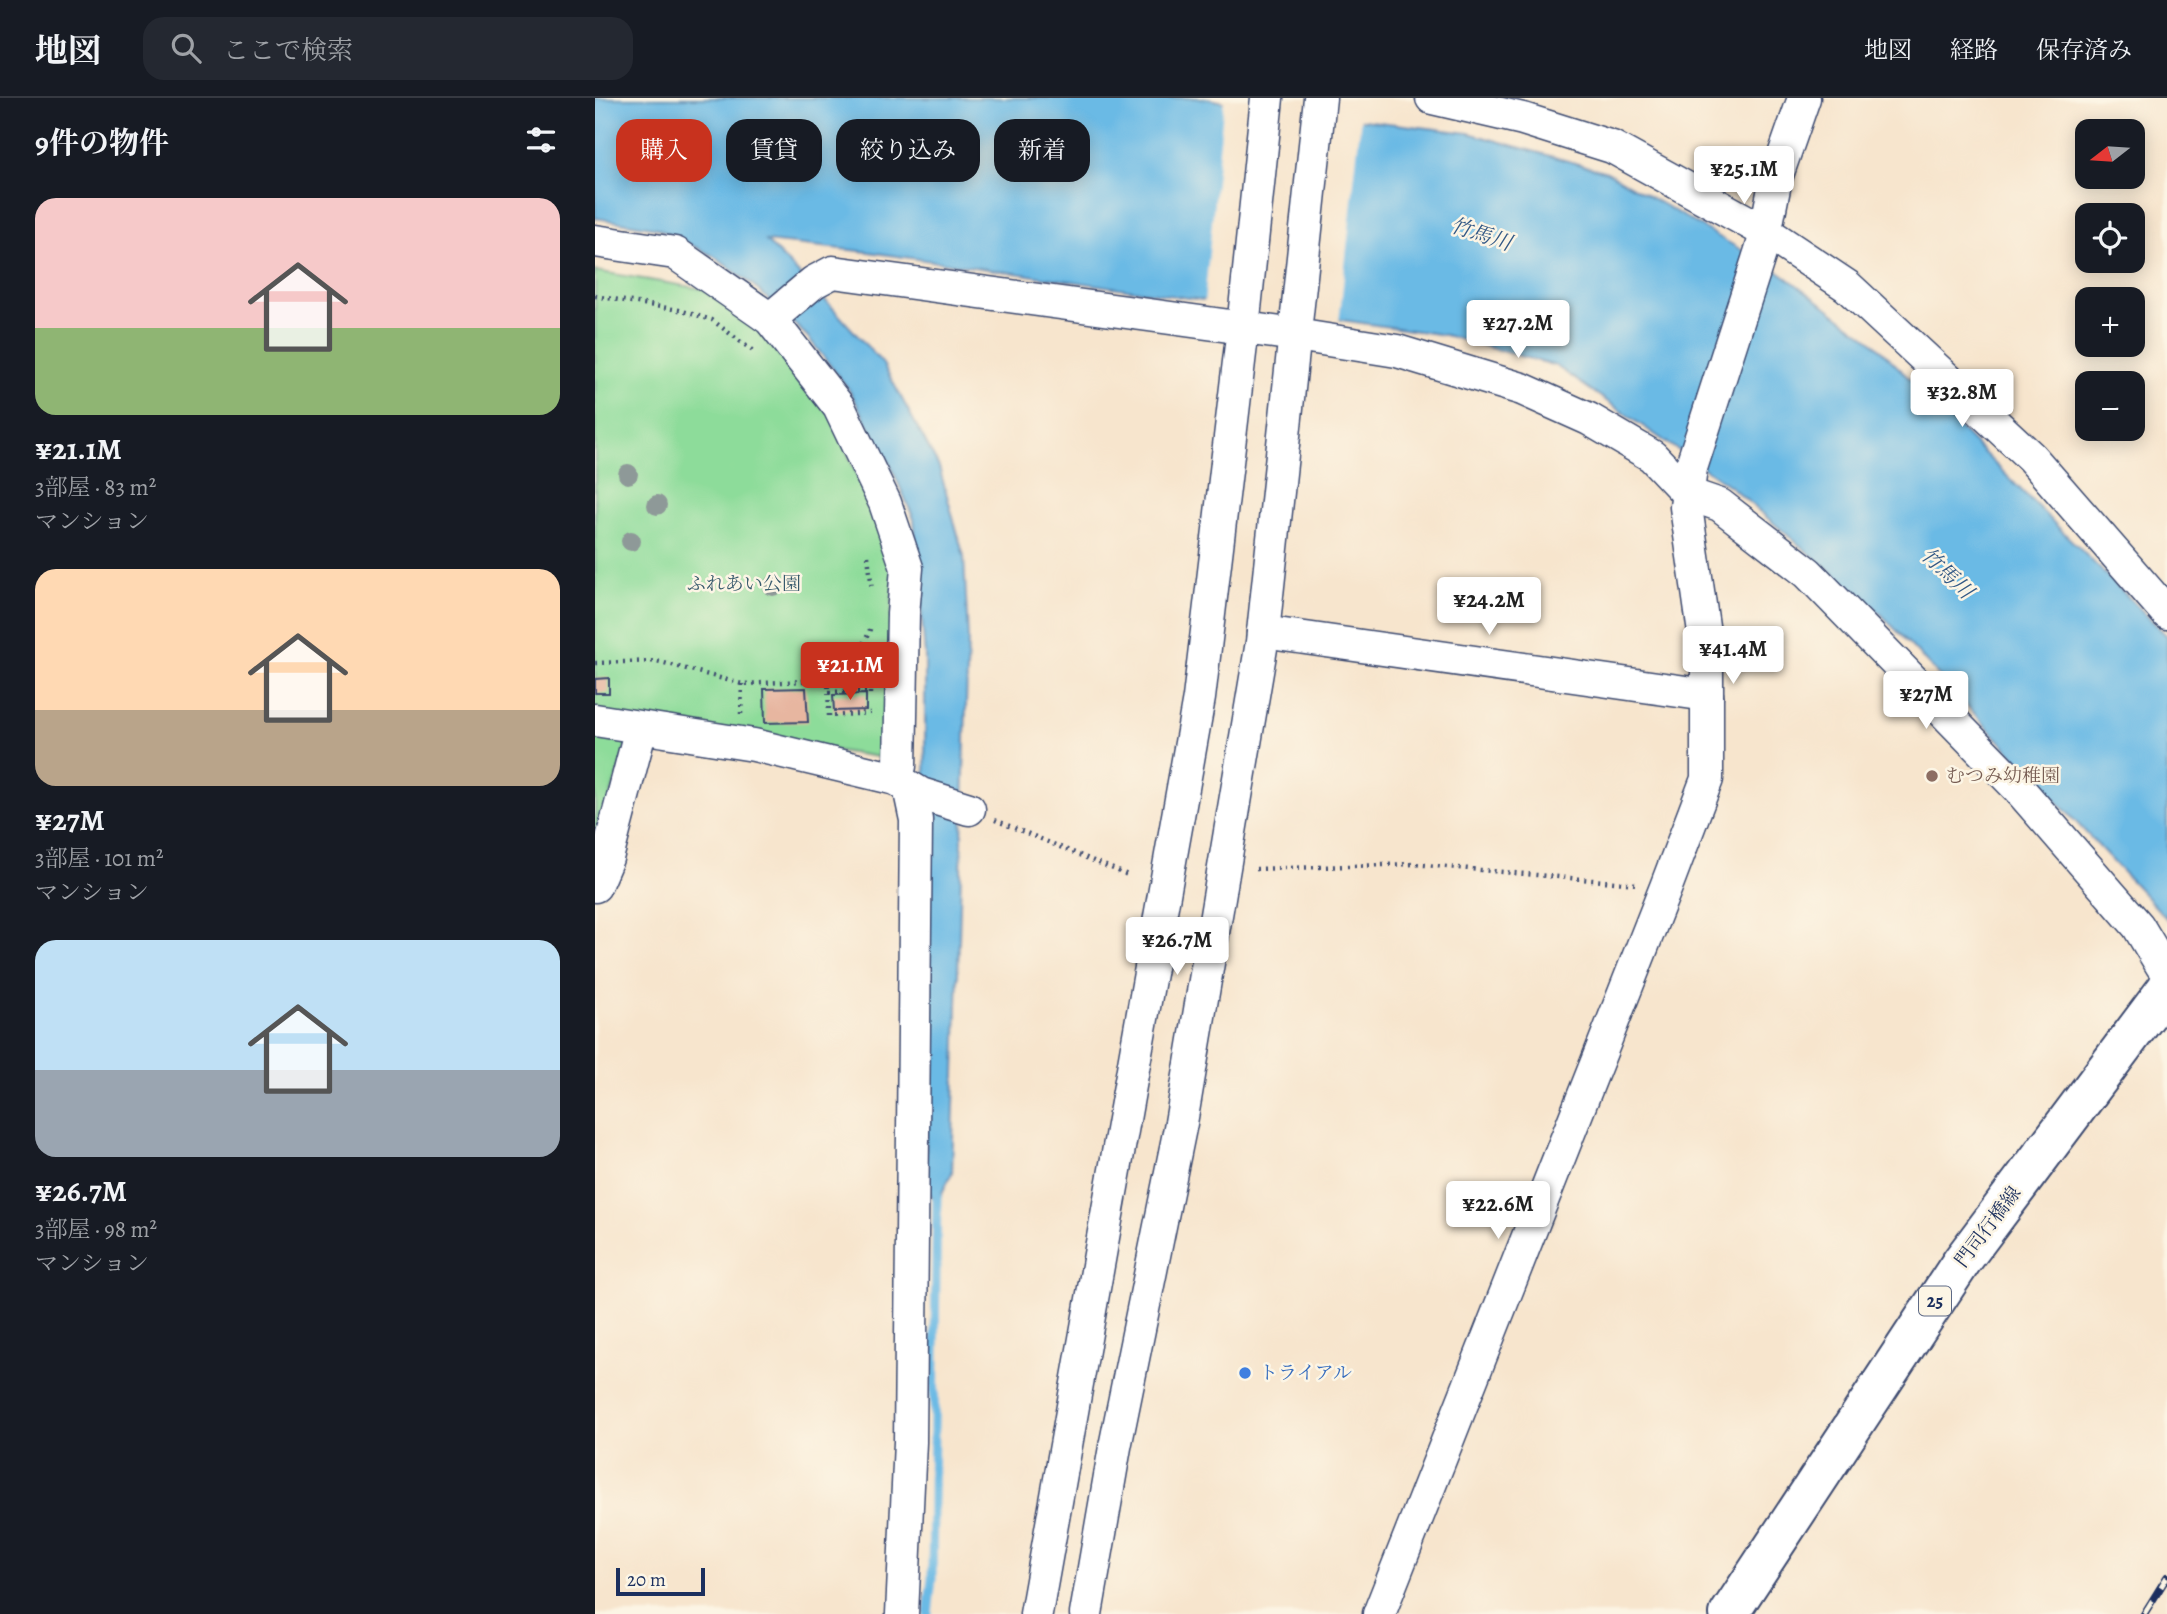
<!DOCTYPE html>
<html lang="ja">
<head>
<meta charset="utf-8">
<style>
  body { margin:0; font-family:Alegreya,"Noto Serif JP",serif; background:#242831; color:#f1f3f6; height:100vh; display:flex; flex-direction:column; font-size:26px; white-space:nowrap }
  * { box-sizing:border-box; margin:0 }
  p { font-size:23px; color:#9ea1a6 }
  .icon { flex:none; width:38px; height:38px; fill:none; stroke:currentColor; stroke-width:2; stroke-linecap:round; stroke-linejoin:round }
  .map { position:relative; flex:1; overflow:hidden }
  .details { display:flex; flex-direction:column; background:#171b24; width:595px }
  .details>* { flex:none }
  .banner { position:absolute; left:21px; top:21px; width:665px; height:63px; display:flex; gap:14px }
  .needle { width:46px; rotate:253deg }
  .tools { position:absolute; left:1480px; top:21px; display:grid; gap:14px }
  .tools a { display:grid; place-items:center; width:70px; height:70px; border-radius:14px; background:#171b24; box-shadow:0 4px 18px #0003; font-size:35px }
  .scale { position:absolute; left:21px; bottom:18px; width:89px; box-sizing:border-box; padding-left:7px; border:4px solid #1b2f5e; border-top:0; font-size:19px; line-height:24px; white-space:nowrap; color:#1b2f5e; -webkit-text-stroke:5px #fcf5e5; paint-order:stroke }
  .price { position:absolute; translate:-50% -60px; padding:0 16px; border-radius:7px; background:#fff; color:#222; font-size:23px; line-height:46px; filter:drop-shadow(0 2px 4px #0008) }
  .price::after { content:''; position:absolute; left:50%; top:42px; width:21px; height:16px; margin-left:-10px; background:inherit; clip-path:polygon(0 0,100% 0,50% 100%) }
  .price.current { background:#c8321e; color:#fff }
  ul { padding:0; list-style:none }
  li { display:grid; align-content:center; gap:14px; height:371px; padding:0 35px }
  li span { display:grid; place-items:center; height:217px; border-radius:21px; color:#555 }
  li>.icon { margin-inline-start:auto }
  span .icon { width:126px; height:126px; fill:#fffc; stroke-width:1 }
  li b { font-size:30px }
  h2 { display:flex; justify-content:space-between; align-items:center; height:84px; padding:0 35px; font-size:30px }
  .pill { padding:0 24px; border-radius:21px; background:#171b24; box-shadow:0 4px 18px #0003; font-size:24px; line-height:63px }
  .pill.current { background:#c8321e; color:#fff }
  header { display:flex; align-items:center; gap:42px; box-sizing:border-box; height:98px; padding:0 35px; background:#171b24; border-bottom:2px solid #363941 }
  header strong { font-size:33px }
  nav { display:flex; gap:38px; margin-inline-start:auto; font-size:24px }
  .search { width:490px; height:63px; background:#242831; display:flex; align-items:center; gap:18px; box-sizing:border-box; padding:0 24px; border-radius:21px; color:#9ea1a6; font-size:26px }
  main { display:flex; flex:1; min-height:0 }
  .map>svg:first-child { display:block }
</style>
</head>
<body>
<header>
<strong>地図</strong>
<div class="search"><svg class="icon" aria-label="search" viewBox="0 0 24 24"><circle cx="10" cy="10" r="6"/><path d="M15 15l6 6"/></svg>ここで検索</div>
<nav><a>地図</a><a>経路</a><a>保存済み</a></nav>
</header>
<main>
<section class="details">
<h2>9件の物件<svg class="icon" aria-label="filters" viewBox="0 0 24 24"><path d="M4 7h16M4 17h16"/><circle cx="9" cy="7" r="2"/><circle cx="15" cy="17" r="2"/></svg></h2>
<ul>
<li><span style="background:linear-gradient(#f6c9c9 60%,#8fb573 0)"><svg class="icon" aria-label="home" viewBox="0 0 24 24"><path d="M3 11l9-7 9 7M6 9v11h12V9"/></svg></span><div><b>¥21.1M</b><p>3部屋 · 83 m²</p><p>マンション</p></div></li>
<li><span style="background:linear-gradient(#ffd9b3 65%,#b9a48a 0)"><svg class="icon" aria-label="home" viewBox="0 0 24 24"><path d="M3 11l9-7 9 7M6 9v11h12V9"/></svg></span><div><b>¥27M</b><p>3部屋 · 101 m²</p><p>マンション</p></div></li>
<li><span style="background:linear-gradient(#bfe0f5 60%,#9aa5b1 0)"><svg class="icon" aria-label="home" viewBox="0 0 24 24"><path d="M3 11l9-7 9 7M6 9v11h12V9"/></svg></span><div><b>¥26.7M</b><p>3部屋 · 98 m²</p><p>マンション</p></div></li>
</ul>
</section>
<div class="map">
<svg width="1572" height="1516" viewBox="0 0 1572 1516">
  <rect width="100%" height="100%" fill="#fcf5e5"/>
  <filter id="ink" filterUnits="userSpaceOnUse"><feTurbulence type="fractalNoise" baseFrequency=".0143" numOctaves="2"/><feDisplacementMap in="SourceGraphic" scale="14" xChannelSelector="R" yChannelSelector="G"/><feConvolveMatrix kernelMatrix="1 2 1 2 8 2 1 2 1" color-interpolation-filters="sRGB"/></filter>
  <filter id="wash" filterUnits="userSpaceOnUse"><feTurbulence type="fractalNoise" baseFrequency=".00686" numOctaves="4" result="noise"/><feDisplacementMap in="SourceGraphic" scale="28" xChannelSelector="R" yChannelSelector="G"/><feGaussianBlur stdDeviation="1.57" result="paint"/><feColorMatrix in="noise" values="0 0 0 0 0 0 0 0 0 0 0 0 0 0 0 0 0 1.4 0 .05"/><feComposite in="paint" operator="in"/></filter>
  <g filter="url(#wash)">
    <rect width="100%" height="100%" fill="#f7e5cd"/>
    <g fill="#8ddc9a" stroke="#54867c" stroke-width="2">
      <polygon points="0,173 108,191 159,227 236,316 299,465 290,660 0,616"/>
      <polygon points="0,637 33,641 6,731 0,743"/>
    </g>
    <polygon fill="#6bbae5" stroke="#4374a2" stroke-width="2" points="0,0 607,0 646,7 874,35 1012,74 1186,175 1277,243 1572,538 1572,821 1287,517 1136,389 961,268 850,237 274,154 171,143 235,207 288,266 344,369 369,459 373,540 357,1075 342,1105 331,1091 330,558 319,421 294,364 253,290 212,238 159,188 117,157 62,130 0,120"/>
    <polygon fill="#f7e5cd" points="629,1 766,18 744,225 609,206"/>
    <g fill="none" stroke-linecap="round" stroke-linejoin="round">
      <polyline stroke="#6bbae5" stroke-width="9" points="333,1516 337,1480 342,1095"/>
    </g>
    <g id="blocks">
      <g fill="#e7b6a0">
        <polygon points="14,580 14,595 0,595 0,581"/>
        <polygon points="211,590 213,624 170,625 169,591"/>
        <polygon points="271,596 271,612 239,613 238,597"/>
      </g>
    </g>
  </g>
  <g filter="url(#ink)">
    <use href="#blocks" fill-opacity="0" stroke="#3c4a6f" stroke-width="2"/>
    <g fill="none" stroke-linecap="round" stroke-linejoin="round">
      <defs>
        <g id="minor">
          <polyline points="837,0 928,21 1017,49 1171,134 1252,188 1436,359 1572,515"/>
          <polyline points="0,143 80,155 175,221 244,309 290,405 312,470 308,516 305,668 301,681"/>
          <polyline points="175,221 219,184 238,174 701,237 802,253 927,291 994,321 1057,358 1093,396 1125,407 1213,475 1423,690 1543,828 1567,868"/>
          <polyline points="668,534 1112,597"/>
          <polyline points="0,622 159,647 301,681 326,696 374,711"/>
          <polyline points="0,788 12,760 46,630"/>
          <polyline points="307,1516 315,1344 321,722 314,689"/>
          <polyline points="441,1516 604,600 648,230 672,0"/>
          <polyline points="491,1516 520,1349 586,1025 667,544 725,0"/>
          <polyline points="784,1516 1071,789 1112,681 1112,556 1091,409 1096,370 1168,146 1181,80 1209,0"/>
        </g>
        <polyline id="major" points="1134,1516 1367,1163 1572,890"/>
      </defs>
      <use href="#minor" stroke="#3c4a6f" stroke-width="35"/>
      <use href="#major" stroke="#3c4a6f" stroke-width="42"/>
      <g stroke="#3c4a6f" stroke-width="4.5" stroke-dasharray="2 5" stroke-linecap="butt">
        <polyline points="0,198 84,212 117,222 158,253"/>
        <polyline points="273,458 277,491"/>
        <polyline points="0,565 62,563 147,586 230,582 262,557 274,535 275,531"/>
        <polyline points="233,581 234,618 275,615"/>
        <polyline points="234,594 275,593 275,596"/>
        <polyline points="146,616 147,586"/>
        <polyline points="400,722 535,778"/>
        <polyline points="661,771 819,766 1042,786"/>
      </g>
      <use href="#minor" stroke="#fff" stroke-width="32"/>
      <use href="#major" stroke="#fff" stroke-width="38"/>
      <defs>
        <polyline id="rail" points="1549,1516 1572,1479"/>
      </defs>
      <use href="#rail" stroke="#1b2f5e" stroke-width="8"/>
      <use href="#rail" stroke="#fcf5e5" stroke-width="5" stroke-dasharray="16" stroke-linecap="butt"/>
    </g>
    <g fill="#8e9998">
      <circle cx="33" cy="376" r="10"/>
      <circle cx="62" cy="407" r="10"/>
      <circle cx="36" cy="443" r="10"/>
      <circle cx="178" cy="488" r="10"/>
    </g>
  </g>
  <circle fill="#8d6e63" stroke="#fcf5e5" stroke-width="2.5" cx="1337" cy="678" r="7"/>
  <circle fill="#3f7fe0" stroke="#fcf5e5" stroke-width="2.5" cx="650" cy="1275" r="7"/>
  <g text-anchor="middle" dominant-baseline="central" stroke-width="5" stroke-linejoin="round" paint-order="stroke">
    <rect fill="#fcf5e5" stroke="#5e6a86" stroke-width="2" x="1324" y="1188.5" width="32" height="29" rx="5"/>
    <g font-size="18" font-weight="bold" fill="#1b2f5e">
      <text x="1340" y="1203">25</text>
    </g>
    <g font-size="19" fill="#385a6d" stroke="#fcf5e5">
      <text x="149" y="486">ふれあい公園</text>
    </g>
    <g font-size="19" fill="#785e54" stroke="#fcf5e5" text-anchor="start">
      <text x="1351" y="678">むつみ幼稚園</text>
    </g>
    <g font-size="19" fill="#1b2f5e" stroke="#fcf5e5">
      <text transform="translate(1393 1129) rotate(-53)">門司行橋線</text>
    </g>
    <g font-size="19" fill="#366cbe" stroke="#fcf5e5" text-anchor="start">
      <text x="664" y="1275">トライアル</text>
    </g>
    <g font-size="21" font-style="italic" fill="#335986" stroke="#fcf5e5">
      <text transform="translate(886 136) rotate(18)">竹馬川</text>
      <text transform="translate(1352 475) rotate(44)">竹馬川</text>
    </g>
  </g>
</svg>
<div class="tools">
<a><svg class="needle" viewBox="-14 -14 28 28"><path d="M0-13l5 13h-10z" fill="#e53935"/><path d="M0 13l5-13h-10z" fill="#9ea1a6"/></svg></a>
<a><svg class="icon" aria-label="locate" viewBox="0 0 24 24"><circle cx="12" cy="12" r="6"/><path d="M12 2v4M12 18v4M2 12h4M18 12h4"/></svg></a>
<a>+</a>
<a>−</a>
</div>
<div class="scale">20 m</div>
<b class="price" style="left:1149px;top:108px">¥25.1M</b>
<b class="price" style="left:923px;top:262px">¥27.2M</b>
<b class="price" style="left:1367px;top:331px">¥32.8M</b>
<b class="price" style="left:894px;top:539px">¥24.2M</b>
<b class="price" style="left:1138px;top:588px">¥41.4M</b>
<b class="price current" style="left:255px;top:604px">¥21.1M</b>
<b class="price" style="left:1331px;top:633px">¥27M</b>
<b class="price" style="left:582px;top:879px">¥26.7M</b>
<b class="price" style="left:903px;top:1143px">¥22.6M</b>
<div class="banner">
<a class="pill current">購入</a>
<a class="pill">賃貸</a>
<a class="pill">絞り込み</a>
<a class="pill">新着</a>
</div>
</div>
</main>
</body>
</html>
